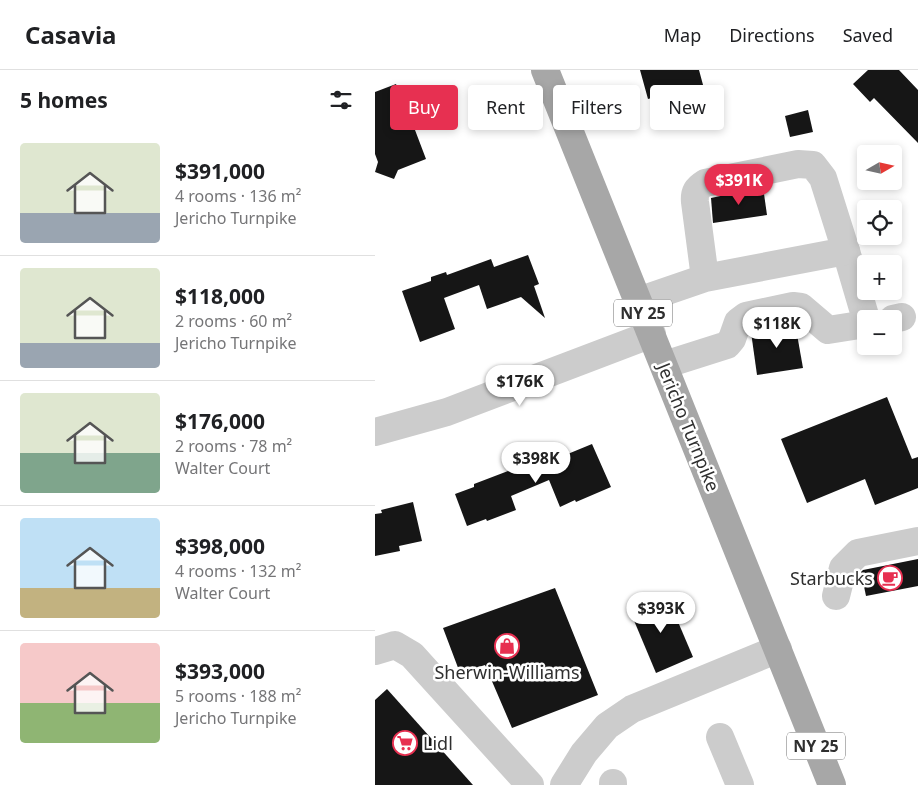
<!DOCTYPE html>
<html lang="en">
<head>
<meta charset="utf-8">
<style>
  body { margin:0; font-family:"Noto Sans",sans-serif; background:#f6f6f6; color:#202124; height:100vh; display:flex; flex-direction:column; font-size:19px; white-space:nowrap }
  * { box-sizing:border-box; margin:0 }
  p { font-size:16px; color:#757577 }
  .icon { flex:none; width:28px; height:28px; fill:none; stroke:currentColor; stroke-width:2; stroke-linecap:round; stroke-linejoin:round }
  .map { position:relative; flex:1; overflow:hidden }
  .sheet { display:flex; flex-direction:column; background:#fff; width:375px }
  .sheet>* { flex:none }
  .hud { position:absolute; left:15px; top:15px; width:452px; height:45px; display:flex; gap:10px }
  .needle { width:32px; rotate:81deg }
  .controls { position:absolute; left:482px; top:75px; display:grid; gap:10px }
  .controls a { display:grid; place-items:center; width:45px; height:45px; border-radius:5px; background:#fff; box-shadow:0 2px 8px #0003; font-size:25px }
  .price { position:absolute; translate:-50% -42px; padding:0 11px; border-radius:18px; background:#fff; color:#222; font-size:16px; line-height:32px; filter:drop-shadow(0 1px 2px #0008) }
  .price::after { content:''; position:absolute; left:50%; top:30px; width:15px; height:11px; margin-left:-8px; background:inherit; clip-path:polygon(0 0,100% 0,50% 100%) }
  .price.on { background:#e73051; color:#fff }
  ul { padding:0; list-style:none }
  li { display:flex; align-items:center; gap:15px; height:125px; padding:0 20px }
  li+li { border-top:1px solid #e0e0e0 }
  li span { display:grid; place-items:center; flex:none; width:140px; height:100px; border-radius:5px; color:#555 }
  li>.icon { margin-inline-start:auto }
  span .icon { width:60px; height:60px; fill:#fffc; stroke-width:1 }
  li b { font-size:21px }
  h2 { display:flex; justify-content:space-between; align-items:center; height:60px; padding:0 20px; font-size:21px }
  .tag { padding:0 18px; border-radius:5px; background:#fff; box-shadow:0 2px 8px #0003; font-size:18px; line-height:45px }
  .tag.on { background:#e73051; color:#fff }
  header { display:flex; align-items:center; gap:30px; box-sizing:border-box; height:70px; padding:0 25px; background:#fff; border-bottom:1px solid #e0e0e0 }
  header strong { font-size:24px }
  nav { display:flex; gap:28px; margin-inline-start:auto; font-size:18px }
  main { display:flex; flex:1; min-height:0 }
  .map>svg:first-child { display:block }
</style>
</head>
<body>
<header>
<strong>Casavia</strong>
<nav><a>Map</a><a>Directions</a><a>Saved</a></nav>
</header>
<main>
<section class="sheet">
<h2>5 homes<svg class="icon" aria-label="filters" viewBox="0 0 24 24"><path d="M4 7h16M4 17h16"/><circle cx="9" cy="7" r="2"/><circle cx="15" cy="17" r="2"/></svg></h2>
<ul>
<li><span style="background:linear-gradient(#dfe7d0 70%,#9aa5b1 0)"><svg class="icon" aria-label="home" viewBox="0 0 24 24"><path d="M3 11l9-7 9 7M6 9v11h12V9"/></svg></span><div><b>$391,000</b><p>4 rooms · 136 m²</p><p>Jericho Turnpike</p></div></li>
<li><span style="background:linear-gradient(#dfe7d0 75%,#9aa5b1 0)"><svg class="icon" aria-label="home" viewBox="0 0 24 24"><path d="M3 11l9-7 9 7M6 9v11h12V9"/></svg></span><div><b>$118,000</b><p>2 rooms · 60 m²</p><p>Jericho Turnpike</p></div></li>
<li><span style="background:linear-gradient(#dfe7d0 60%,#7fa58c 0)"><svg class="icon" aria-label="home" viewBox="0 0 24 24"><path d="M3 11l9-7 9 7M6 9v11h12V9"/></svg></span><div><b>$176,000</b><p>2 rooms · 78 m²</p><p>Walter Court</p></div></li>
<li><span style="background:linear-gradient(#bfe0f5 70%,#c2b280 0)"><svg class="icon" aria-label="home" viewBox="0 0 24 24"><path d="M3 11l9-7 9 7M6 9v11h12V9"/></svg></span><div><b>$398,000</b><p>4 rooms · 132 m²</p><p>Walter Court</p></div></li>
<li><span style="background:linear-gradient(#f6c9c9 60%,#8fb573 0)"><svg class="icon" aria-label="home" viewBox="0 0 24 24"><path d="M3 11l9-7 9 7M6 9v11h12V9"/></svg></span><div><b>$393,000</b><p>5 rooms · 188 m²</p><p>Jericho Turnpike</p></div></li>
</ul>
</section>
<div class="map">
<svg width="543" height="715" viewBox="0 0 543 715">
  <rect width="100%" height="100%" fill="#fff"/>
  <g fill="#161616">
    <polygon points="265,0 324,0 331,26 287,38 284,26 273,29"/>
    <polygon points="493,0 524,0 543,20 543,73 499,28 495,32 478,14"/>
    <polygon points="21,14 31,40 35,39 43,59 40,60 51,89 23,100 19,109 0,102 3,92 0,84 0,22"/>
    <polygon points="433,40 438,62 415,67 410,46"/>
    <polygon points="388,117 392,145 338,153 336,128"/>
    <polygon points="153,185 164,214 159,216 170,248 146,227 112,239 104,215 69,228 80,259 45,272 27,221 56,211 56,207 71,202 72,205 116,189 119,197"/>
    <polygon points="419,252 420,253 428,298 382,305 376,262"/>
    <polygon points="512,327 537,389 543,387 543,418 500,435 490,409 432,433 406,369"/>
    <polygon points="217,374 236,417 201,432 200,430 185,437 174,410 136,426 141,440 112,451 111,449 92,456 80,424 99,417 99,414 157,392 156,391 180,380 183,388"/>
    <polygon points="38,432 47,471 24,476 25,481 0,486 0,444 7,443 6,440"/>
    <polygon points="543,489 543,516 491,526 486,502 488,500"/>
    <polygon points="180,518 223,625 137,658 110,595 85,603 68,558"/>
    <polygon points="292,526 318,587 281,603 255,541"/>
    <polygon points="12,619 98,715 0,715 0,630"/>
  </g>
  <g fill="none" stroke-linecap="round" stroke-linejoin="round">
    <g stroke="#ccc" stroke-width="28">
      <polyline points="471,181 491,249"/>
      <path d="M263,231L330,208L471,181L448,108L438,95L423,94L330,113C322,118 319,122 320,132L330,208"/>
      <polyline points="518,249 527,247"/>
      <polyline points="289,295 352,275 357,269 363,252 371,246 418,236 426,237 453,260 491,254"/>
      <polyline points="0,362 72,342 277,264"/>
      <polyline points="461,526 468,498 483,483 543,471"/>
      <polyline points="0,581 20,575 37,585 155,715"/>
      <polyline points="345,667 365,715"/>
      <polyline points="189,715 209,683 232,656 257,639 403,579"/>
      <polyline points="238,715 238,713"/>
    </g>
    <polyline stroke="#a7a7a7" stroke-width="28" points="170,0 457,715"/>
  </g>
  <defs>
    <symbol id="cafe-ring" viewBox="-11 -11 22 22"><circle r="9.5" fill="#fff" stroke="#e73051" stroke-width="1.5"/><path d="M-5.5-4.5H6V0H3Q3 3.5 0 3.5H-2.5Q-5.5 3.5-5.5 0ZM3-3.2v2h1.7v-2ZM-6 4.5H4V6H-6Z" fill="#e73051"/></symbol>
    <symbol id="shop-ring" viewBox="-11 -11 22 22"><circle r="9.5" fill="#fff" stroke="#e73051" stroke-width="1.5"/><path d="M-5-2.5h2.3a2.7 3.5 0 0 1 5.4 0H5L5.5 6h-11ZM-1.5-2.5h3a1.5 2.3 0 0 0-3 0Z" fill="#e73051"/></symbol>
    <symbol id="supermarket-ring" viewBox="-11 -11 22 22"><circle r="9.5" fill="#fff" stroke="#e73051" stroke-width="1.5"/><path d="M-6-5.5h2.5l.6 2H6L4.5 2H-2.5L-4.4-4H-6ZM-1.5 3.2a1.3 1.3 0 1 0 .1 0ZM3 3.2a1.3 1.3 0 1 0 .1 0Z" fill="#e73051"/></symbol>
  </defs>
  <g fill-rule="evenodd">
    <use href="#cafe-ring" x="501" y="494" width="28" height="28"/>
    <use href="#shop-ring" x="118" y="562" width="28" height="28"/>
    <use href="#supermarket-ring" x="16" y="659" width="28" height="28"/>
  </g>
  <g text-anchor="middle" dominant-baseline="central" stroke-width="5" stroke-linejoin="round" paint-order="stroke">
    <g fill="#fff" stroke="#6d6d6d" stroke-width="1">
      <rect x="239" y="229.5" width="58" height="27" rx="4"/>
      <rect x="412" y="662.5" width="58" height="27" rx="4"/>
    </g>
    <g font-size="16" font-weight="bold" fill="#2f2f2f">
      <text x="268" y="243">NY 25</text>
      <text x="441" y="676">NY 25</text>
    </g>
    <g font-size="18" fill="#2f2f2f" stroke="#fff">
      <text transform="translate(314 357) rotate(68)">Jericho Turnpike</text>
    </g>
    <g font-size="18" fill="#2f2f2f" stroke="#fff" text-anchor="end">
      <text x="498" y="508">Starbucks</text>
      <text x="132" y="602" text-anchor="middle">Sherwin-Williams</text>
      <text x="48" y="673" text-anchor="start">Lidl</text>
    </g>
  </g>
</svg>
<div class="controls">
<a><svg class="needle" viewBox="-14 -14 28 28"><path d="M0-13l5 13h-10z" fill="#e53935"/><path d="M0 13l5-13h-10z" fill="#757577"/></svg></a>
<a><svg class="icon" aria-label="locate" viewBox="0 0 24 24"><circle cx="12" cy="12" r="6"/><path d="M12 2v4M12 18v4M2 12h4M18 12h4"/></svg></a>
<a>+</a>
<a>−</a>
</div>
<b class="price on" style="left:364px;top:136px">$391K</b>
<b class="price" style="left:402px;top:279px">$118K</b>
<b class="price" style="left:145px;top:337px">$176K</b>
<b class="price" style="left:161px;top:414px">$398K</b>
<b class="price" style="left:286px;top:564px">$393K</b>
<div class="hud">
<a class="tag on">Buy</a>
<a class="tag">Rent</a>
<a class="tag">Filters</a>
<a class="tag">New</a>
</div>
</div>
</main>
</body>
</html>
